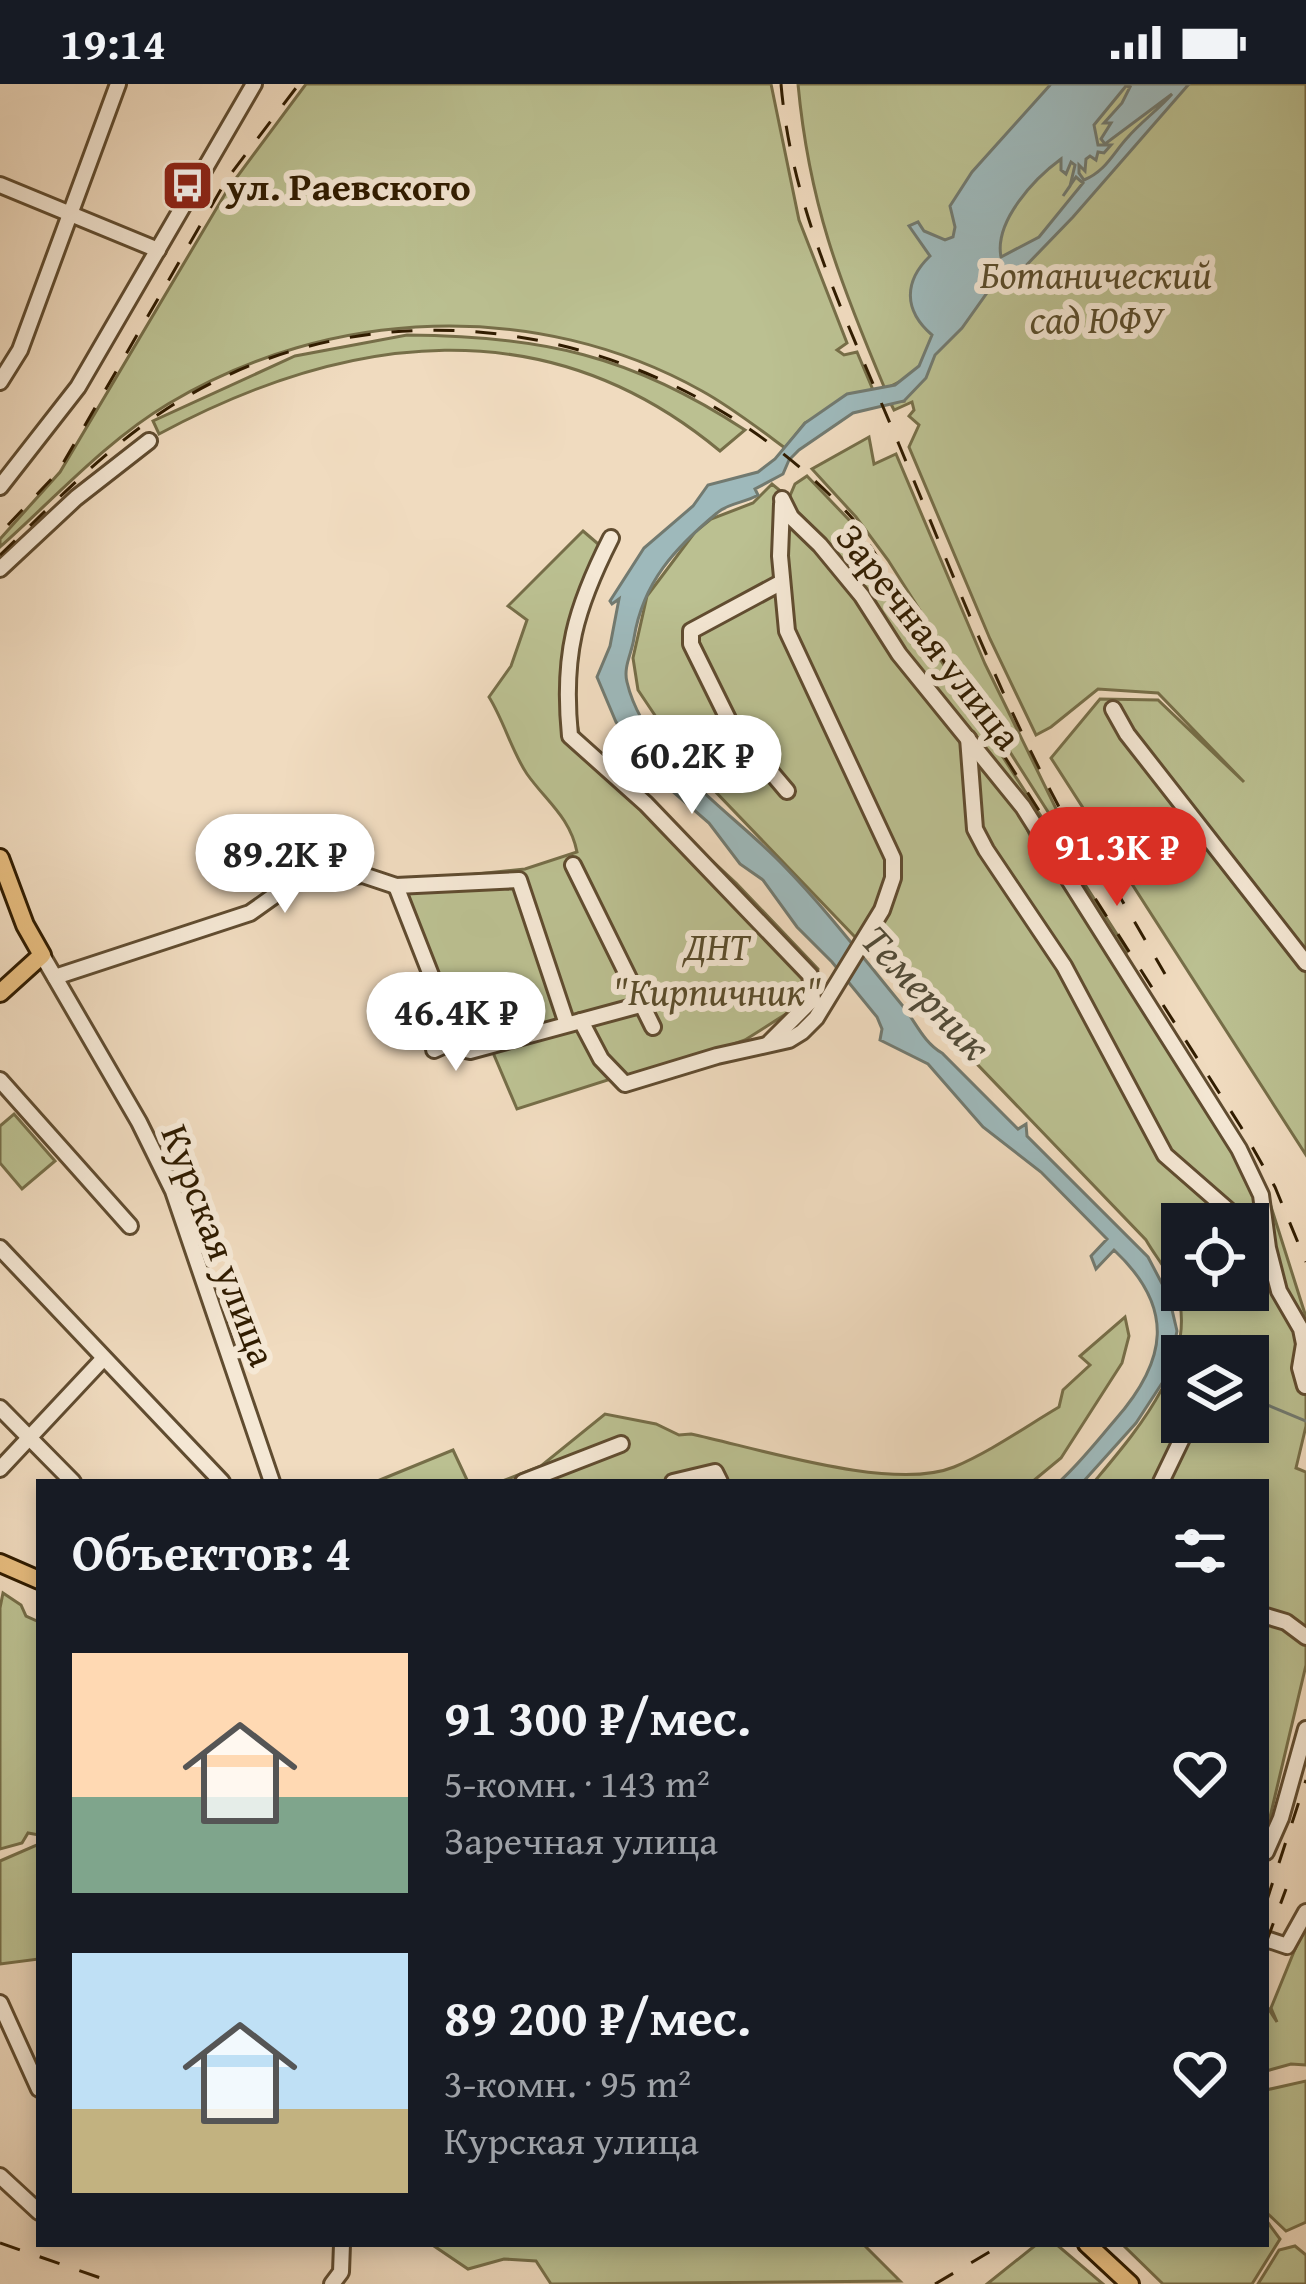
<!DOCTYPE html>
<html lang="ru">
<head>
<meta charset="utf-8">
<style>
  body { margin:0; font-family:"Gentium Book Plus",serif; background:#242831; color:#f1f3f6; height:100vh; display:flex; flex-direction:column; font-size:45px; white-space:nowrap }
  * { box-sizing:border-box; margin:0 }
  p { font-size:39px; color:#9ea1a6 }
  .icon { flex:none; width:66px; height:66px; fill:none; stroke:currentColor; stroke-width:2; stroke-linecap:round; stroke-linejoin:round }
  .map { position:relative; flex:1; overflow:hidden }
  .side { position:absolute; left:36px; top:1395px; width:1233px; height:768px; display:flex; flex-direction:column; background:#171b24; border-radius:0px; box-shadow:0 6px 18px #0003 }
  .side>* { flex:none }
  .tools { position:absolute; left:1161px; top:1119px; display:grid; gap:24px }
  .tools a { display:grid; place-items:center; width:108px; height:108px; border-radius:0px; background:#171b24; box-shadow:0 6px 18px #0003; font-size:60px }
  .price { position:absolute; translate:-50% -102px; padding:0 27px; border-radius:42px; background:#fff; color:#222; font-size:39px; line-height:78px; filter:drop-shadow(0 3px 6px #0008) }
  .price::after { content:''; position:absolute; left:50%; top:72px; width:36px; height:27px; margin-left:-18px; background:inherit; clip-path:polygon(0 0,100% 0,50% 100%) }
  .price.on { background:#d93025; color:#fff }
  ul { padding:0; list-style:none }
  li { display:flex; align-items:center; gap:36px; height:300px; padding:0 36px }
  li span { display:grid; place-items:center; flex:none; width:336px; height:240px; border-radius:0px; color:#555 }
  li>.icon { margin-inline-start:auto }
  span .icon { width:144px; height:144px; fill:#fffc; stroke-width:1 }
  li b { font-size:51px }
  h2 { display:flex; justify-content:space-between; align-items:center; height:144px; padding:0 36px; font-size:51px }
  .status { display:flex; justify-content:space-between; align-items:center; height:84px; padding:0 60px; background:#171b24; direction:ltr }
  .status svg { height:33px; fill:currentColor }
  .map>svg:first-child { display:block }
</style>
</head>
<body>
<div class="status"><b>19:14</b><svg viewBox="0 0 49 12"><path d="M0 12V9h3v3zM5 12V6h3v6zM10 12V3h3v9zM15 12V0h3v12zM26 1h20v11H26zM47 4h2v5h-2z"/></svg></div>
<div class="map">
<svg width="1306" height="2200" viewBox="0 0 1306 2200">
  <rect width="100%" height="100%" fill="#f0dbbf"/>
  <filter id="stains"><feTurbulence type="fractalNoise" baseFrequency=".00167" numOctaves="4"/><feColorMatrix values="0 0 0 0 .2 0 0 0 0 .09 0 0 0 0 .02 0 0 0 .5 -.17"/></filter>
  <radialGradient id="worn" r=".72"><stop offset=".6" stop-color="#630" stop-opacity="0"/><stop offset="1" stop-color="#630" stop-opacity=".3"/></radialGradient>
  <g fill="#bbc091" stroke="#766e48" stroke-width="3" fill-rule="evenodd">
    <path d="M306,0H771L799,136L847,259L837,266L844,271L857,268L873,306L805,339L785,364C758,344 731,323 702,307C536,214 329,223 168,320C106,357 54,415 0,463V455L60,388L228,105Z"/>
    <path d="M798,0H1306V1071L1051,674L1100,615L1158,616L1244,698L1158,609L1098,605L1051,643L1036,651L990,555L909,363L919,341L909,332L914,326L912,318L894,326L890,318L904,317L903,296L885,305C839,196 809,119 798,0Z"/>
    <path d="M407,251C541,252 631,271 745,346L720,367C546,222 347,249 159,350L153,337L295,272Z"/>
    <polygon points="869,353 874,380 896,370 985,580 1090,794 888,476 856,433 812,385"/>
    <path d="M807,392L851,438L875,474L1127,866L1124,876L1010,707L1032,756L1090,831L1267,1110L1306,1233V1342L1296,1384L1306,1388V1581L1266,1750V1398H1094C1135,1349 1201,1274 1176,1205C1169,1188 1155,1172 1146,1156L685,676L638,606L633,574L647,512L695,448L711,435L753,419L772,400L789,414L795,400ZM1182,1140H1248V1206H1182ZM1182,1272H1248V1338H1182Z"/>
    <path d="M583,447L611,471L578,540L573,620L580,654L736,799L818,885L812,919L789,928L745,956L624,999L620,992L517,1025L491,964L460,971L400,798L525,785L577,768C570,733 546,717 527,690C512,668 504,637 489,613L511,582L527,536L508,522Z"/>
    <polygon points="14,1030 55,1077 22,1105 0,1079 0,1042"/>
    <path d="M1125,1233L1129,1252L1122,1279L1061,1374L1032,1398H500L541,1382L605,1330L656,1340L679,1351L691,1350C757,1364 893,1408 954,1383C990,1368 1025,1343 1059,1323L1063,1306L1090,1281L1080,1272Z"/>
    <polygon points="453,1366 468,1398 375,1398"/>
    <polygon points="3,1509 21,1521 26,1532 39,1538 39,1751 28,1749 22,1759 0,1765 0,1524"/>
    <polygon points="39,1760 39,1875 0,1880 0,1777"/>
    <polygon points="1306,1838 1306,1981 1291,1980 1266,1987 1266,1928 1268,1924 1277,1938 1271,1924"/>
    <polygon points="1306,1997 1306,2138 1286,2147 1266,2128 1266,2006"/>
    <polygon points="1266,2136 1280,2155 1252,2200 1163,2200 1122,2160 1266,2160"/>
    <polygon points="431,2160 863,2160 900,2197 551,2200 536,2177 504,2175 468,2185"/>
    <polygon points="1037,2160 1056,2160 1103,2200 987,2200"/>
    <polygon points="1295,2162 1306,2171 1306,2200 1258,2200 1279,2166"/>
  </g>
  <path fill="#9eb9bb" stroke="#727a70" stroke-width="3" fill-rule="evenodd" d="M1051,0H1189L1073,133L1015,193L987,209L962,244L935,271L926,294L904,317L853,329L799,366L789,376L783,390L755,405L758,411C745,419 728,419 717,429C675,464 643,498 634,554C632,569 623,583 627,598C645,675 734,729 784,782C826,825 864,875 902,921C916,938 923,958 942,969L1018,1045L1026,1040L1027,1052L1148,1173L1169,1213L1177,1247L1168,1290L1136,1339L1083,1398H1059C1080,1379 1097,1357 1115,1336C1167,1277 1176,1224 1114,1166L1096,1185L1091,1172L1107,1155L1041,1088L983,1043L928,980L880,956L882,945L877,933L832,878L797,843L763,796L740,780L709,739L656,693L616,638L597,593L610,562L619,515L612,520L610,517L644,464L693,422L708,401L758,388L775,375L805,339L847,310L895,301L919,282L932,251C903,226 904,197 930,172L909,142L918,138L924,147L945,156L953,153L955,143L950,122L972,88ZM1126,2L1130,3L1122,19L1104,39H1111L1101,55L1105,60L1172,10C1158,26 1142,37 1128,53C1113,69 1106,87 1084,96L1079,89V81L1085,87L1086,75L1090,72L1096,76L1098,68L1104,69L1111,61H1098L1094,41ZM1061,75V86L1066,90L1071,78L1075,81L1070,102L1063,112L1076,93L1083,99L1039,153L1001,173C994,137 1035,94 1061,75Z"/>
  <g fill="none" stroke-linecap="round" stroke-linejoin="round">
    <g stroke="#727a70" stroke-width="3">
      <polyline points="1168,1288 1182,1296"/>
      <polyline points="1248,1313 1306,1337"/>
    </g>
    <defs>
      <g id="minor">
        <polyline points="0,101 158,166"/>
        <polyline points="0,298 20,266 118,0"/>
        <polyline points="0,403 78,303 254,0"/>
        <polyline points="782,415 791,433 820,461 862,512 899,570 1023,723 1239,1065 1261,1111 1268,1164 1279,1207 1301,1245 1304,1260 1300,1284 1305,1302"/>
        <path d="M611,454C575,525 562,571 570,652L646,720L810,891L813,915L770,958"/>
        <polyline points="0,485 76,414 149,357"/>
        <polyline points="782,498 691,547 691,560 731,641 787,707"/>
        <polyline points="1113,625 1127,650 1306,879"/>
        <polyline points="968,654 975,745 986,766 1064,882 1165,1071 1244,1140"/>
        <polyline points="573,781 653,943"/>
        <polyline points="396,802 460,965 470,967 644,920"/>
        <polyline points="42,871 139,1038 173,1107 272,1398"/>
        <polyline points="55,893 250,829 295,797 363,791 396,802 519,796 567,940"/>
        <polyline points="581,937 601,975 625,1000 717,972 789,956 802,948 816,934 882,826 893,794 893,774 787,547 780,472 782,420"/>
        <polyline points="434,966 454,957"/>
        <polyline points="0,996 130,1142"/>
        <polyline points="0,1164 222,1398"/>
        <polyline points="0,1324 73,1398"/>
        <polyline points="0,1385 103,1275"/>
        <polyline points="523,1398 621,1360"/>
        <polyline points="673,1398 715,1388 720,1398"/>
        <polyline points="1161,1398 1190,1338"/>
        <polyline points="1266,1532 1286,1538 1306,1553"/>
        <polyline points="1266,1768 1281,1734 1306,1645"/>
        <polyline points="1266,1855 1287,1862 1306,1828"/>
        <polyline points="0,1919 39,2005"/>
        <polyline points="0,2092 39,2128"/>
        <polyline points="332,2200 341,2188 342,2160"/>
      </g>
      <g id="major">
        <polyline points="0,774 25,841 42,871 0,909"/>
        <polyline points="0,1479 39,1496"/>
        <polyline points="1087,2160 1130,2200"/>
      </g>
    </defs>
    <use href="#minor" stroke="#604c30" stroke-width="20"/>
    <use href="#major" stroke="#301c00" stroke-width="22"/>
    <use href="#minor" stroke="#f5e8d5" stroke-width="14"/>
    <use href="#major" stroke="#e8be80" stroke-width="16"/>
    <g stroke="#301c00" stroke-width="3" stroke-dasharray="21 21" stroke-linecap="butt">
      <path d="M781,0C792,130 851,245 900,363C954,493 1004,624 1072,747"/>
      <polyline points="8,441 58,388 227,95 299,0"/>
      <path d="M0,471C52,421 104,366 165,326C388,180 681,245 853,435L1241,1043L1275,1103L1306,1178"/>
      <polyline points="1071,729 1165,890"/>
      <polyline points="1266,1819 1306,1696"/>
      <polyline points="1266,1859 1286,1805"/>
      <polyline points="0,2159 118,2200"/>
      <polyline points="935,2200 1003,2160"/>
    </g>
  </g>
  <defs>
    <symbol id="bus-square" viewBox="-11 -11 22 22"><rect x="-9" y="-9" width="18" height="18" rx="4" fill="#8f2418" stroke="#f5e8d5"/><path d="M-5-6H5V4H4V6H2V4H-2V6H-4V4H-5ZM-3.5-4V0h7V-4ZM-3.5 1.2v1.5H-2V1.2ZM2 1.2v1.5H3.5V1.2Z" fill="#fff"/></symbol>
  </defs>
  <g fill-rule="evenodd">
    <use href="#bus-square" x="158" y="72" width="59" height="59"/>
  </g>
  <g text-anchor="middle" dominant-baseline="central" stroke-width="12" stroke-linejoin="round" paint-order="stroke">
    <g font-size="39" font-weight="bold" fill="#301c00" stroke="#f5e8d5" text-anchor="start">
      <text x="226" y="101">ул. Раевского</text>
    </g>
    <g font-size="39" font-style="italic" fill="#5a4d2c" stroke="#f5e8d5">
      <text x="1096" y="189">Ботанический<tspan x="1096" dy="45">сад ЮФУ</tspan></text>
      <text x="717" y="861">ДНТ<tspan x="717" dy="45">"Кирпичник"</tspan></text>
    </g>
    <g font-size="39" fill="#301c00" stroke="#f5e8d5">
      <text transform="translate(930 552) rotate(52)">Заречная улица</text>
      <text transform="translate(220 1161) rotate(69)">Курская улица</text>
    </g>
    <g font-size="42" font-style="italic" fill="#514b38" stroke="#f5e8d5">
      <text transform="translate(927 908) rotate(47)">Темерник</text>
    </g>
  </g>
  <rect width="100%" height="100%" filter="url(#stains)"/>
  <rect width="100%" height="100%" fill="url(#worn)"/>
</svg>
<div class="tools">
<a><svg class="icon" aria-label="locate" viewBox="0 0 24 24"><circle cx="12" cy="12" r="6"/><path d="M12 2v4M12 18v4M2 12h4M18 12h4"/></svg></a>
<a><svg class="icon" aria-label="layers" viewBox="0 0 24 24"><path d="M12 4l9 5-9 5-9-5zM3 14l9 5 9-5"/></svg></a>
</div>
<b class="price" style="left:692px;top:733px">60.2K ₽</b>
<b class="price on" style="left:1117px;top:825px">91.3K ₽</b>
<b class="price" style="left:285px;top:832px">89.2K ₽</b>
<b class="price" style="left:456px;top:990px">46.4K ₽</b>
<section class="side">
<h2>Объектов: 4<svg class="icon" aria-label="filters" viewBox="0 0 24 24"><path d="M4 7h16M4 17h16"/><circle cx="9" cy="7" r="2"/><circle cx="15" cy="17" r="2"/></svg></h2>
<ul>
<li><span style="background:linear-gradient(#ffd9b3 60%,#7fa58c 0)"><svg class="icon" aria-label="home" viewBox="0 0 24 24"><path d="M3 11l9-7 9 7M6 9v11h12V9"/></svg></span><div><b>91 300 ₽/мес.</b><p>5-комн. · 143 m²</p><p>Заречная улица</p></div><svg class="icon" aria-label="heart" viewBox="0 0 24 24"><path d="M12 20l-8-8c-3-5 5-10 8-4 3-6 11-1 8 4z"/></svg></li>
<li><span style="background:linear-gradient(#bfe0f5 65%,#c2b280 0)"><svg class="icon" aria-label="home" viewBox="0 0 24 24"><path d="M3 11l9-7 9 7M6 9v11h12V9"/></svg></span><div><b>89 200 ₽/мес.</b><p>3-комн. · 95 m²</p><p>Курская улица</p></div><svg class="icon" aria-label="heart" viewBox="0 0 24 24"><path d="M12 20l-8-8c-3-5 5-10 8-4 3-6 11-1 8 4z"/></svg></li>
</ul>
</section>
</div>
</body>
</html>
